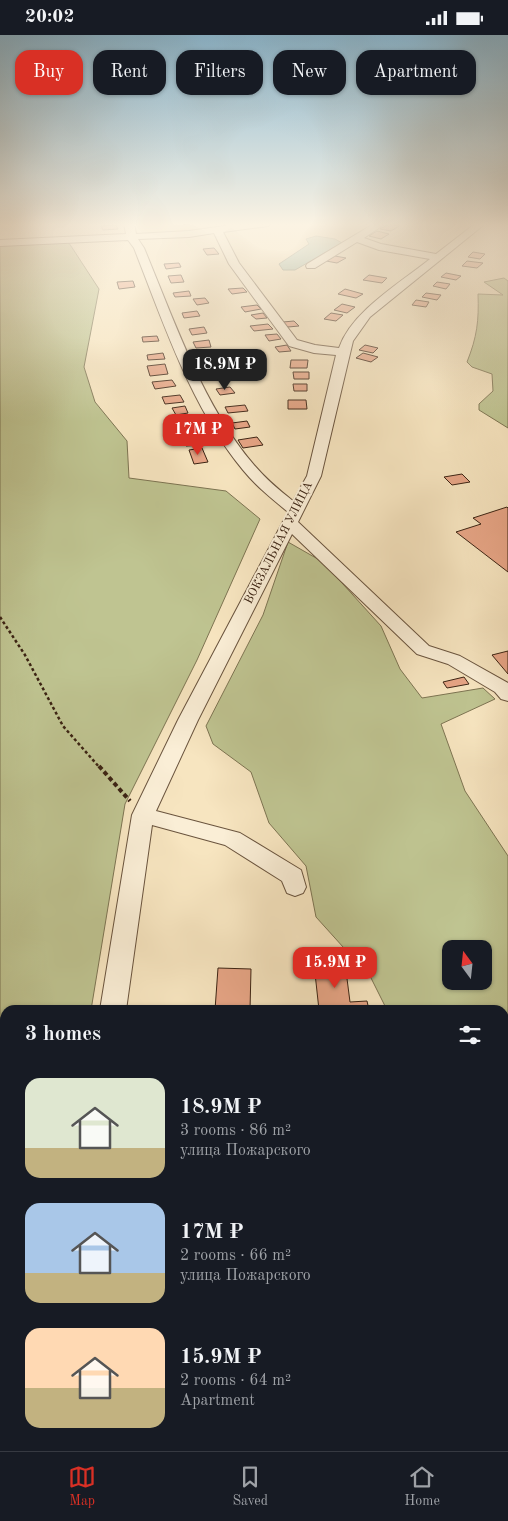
<!DOCTYPE html>
<html lang="en">
<head>
<meta charset="utf-8">
<style>
  body { margin:0; font-family:"Old Standard TT",serif; background:#242831; color:#f1f3f6; height:100vh; display:flex; flex-direction:column; font-size:19px; white-space:nowrap }
  * { box-sizing:border-box; margin:0 }
  p { font-size:16px; color:#9ea1a6 }
  .icon { flex:none; width:28px; height:28px; fill:none; stroke:currentColor; stroke-width:2; stroke-linecap:round; stroke-linejoin:round }
  .map { position:relative; flex:1; overflow:hidden }
  .panel { position:absolute; left:0px; top:970px; width:509px; height:446px; display:flex; flex-direction:column; background:#171b24; border-radius:15px 15px 0 0; box-shadow:0 1px 4px #0004 }
  .panel>* { flex:none }
  .top-card { position:absolute; left:15px; top:15px; width:479px; height:45px; display:flex; gap:10px }
  .needle { width:32px; rotate:345deg }
  .controls { position:absolute; left:442px; top:905px; display:grid; gap:10px }
  .controls a { display:grid; place-items:center; width:50px; height:50px; border-radius:10px; background:#171b24; box-shadow:0 1px 4px #0004; font-size:25px }
  .price { position:absolute; translate:-50% -42px; padding:0 11px; border-radius:10px; background:#d93025; color:#fff; font-size:16px; line-height:32px; filter:drop-shadow(0 1px 2px #0008) }
  .price::after { content:''; position:absolute; left:50%; top:30px; width:15px; height:11px; margin-left:-8px; background:inherit; clip-path:polygon(0 0,100% 0,50% 100%) }
  .price.selected { background:#222; color:#fff }
  ul { padding:0; list-style:none }
  li { display:flex; align-items:center; gap:15px; height:125px; padding:0 25px }
  li span { display:grid; place-items:center; flex:none; width:140px; height:100px; border-radius:15px; color:#555 }
  li>.icon { margin-inline-start:auto }
  span .icon { width:60px; height:60px; fill:#fffc; stroke-width:1 }
  li b { font-size:21px }
  h2 { display:flex; justify-content:space-between; align-items:center; height:60px; padding:0 25px; font-size:21px }
  .pill { padding:0 18px; border-radius:15px; background:#171b24; box-shadow:0 1px 4px #0004; font-size:18px; line-height:45px }
  .pill.selected { background:#d93025; color:#fff }
  .status { display:flex; justify-content:space-between; align-items:center; height:35px; padding:0 25px; background:#171b24; direction:ltr }
  .status svg { height:14px; fill:currentColor }
  .menu { display:flex; justify-content:space-around; align-items:center; height:70px; border-top:1px solid #363941; background:#171b24; font-size:14px; color:#9ea1a6 }
  .menu a { display:grid; justify-items:center; gap:2px }
  .menu .selected { color:#d93025 }
  .map>svg:first-child { display:block }
</style>
</head>
<body>
<div class="status"><b>20:02</b><svg viewBox="0 0 49 12"><path d="M0 12V9h3v3zM5 12V6h3v6zM10 12V3h3v9zM15 12V0h3v12zM26 1h20v11H26zM47 4h2v5h-2z"/></svg></div>
<div class="map">
<svg width="508" height="1416" viewBox="0 0 508 1416">
  <rect width="100%" height="100%" fill="#f7e5c0"/>
  <filter id="stains"><feTurbulence type="fractalNoise" baseFrequency=".004" numOctaves="4"/><feColorMatrix values="0 0 0 0 .2 0 0 0 0 .09 0 0 0 0 .02 0 0 0 .5 -.17"/></filter>
  <radialGradient id="worn" r=".72"><stop offset=".6" stop-color="#630" stop-opacity="0"/><stop offset="1" stop-color="#630" stop-opacity=".3"/></radialGradient>
  <g fill="#bfc491" stroke="#7d7452" fill-rule="evenodd">
    <polygon points="69,208 99,254 84,332 95,367 127,406 129,443 226,456 260,484 197,625 125,769 91,975 5,975 5,1411 19,1411 18,1416 0,1416 0,211"/>
    <path d="M504,243L508,246V393L479,375V369L493,356L492,339L472,332L467,327C477,302 479,286 478,259L503,260L484,247Z"/>
    <path d="M288,507L323,527L381,591L400,634L422,663L483,653L495,664L441,689L465,756L508,821V1416H372L373,1411H504V975H387L371,943L316,882L306,831L269,788L251,737L213,709L206,691L263,580ZM451,914H484V946H451Z"/>
    <polygon points="87,1411 231,1411 232,1416 86,1416"/>
  </g>
  <polygon fill="#9dbfb1" stroke="#768172" points="316,201 335,204 342,208 295,235 283,235 279,229 309,209 306,204"/>
  <g fill="#e8a687" stroke="#3b2313">
    <polygon points="389,189 399,191 391,196 380,194"/>
    <polygon points="116,190 118,194 103,195 101,191"/>
    <polygon points="377,196 389,199 381,204 369,201"/>
    <polygon points="214,213 219,219 207,220 203,214"/>
    <polygon points="473,217 485,219 480,224 468,222"/>
    <polygon points="335,221 346,223 337,228 326,226"/>
    <polygon points="467,226 483,228 477,233 462,231"/>
    <polygon points="179,228 181,232 166,234 164,229"/>
    <polygon points="446,238 461,241 456,245 441,242"/>
    <polygon points="181,240 184,247 171,248 168,241"/>
    <polygon points="369,240 387,243 382,248 363,245"/>
    <polygon points="133,246 135,252 119,254 117,247"/>
    <polygon points="437,247 450,249 446,254 433,251"/>
    <polygon points="243,253 247,257 232,259 228,254"/>
    <polygon points="345,254 363,259 356,263 338,259"/>
    <polygon points="189,256 191,261 175,262 173,258"/>
    <polygon points="426,258 441,260 437,265 422,262"/>
    <polygon points="205,263 209,268 197,270 193,264"/>
    <polygon points="416,265 429,267 426,272 412,270"/>
    <polygon points="342,269 355,272 347,278 334,275"/>
    <polygon points="257,270 261,274 245,277 241,272"/>
    <polygon points="197,276 200,281 184,283 182,278"/>
    <polygon points="263,278 267,283 256,284 251,280"/>
    <polygon points="331,278 343,280 336,286 324,284"/>
    <polygon points="294,286 299,291 288,292 283,287"/>
    <polygon points="268,289 273,294 254,296 250,291"/>
    <polygon points="204,292 207,298 192,300 189,294"/>
    <polygon points="277,299 281,304 269,306 265,300"/>
    <polygon points="157,301 159,306 143,307 142,302"/>
    <polygon points="209,305 211,312 196,313 193,307"/>
    <polygon points="287,310 291,316 279,317 275,312"/>
    <polygon points="365,310 378,313 373,318 359,315"/>
    <polygon points="163,318 165,324 148,325 147,320"/>
    <polygon points="363,318 378,322 371,327 356,323"/>
    <polygon points="291,325 308,325 307,333 290,333"/>
    <polygon points="165,329 168,339 150,341 147,331"/>
    <polygon points="221,336 225,342 211,344 207,338"/>
    <polygon points="293,337 309,337 309,344 294,344"/>
    <polygon points="172,345 176,351 155,354 152,347"/>
    <polygon points="293,349 307,349 307,356 294,356"/>
    <polygon points="230,352 235,358 220,360 216,354"/>
    <polygon points="180,360 184,367 165,369 162,362"/>
    <polygon points="288,365 306,365 307,374 288,374"/>
    <polygon points="245,370 248,376 228,378 225,372"/>
    <polygon points="185,371 188,378 176,380 172,373"/>
    <polygon points="191,385 196,394 181,396 176,388"/>
    <polygon points="247,386 250,392 235,394 232,388"/>
    <polygon points="198,398 202,410 186,411 182,400"/>
    <polygon points="257,402 263,410 243,413 238,405"/>
    <polygon points="202,413 208,427 194,429 189,415"/>
    <polygon points="462,439 470,447 452,450 444,442"/>
    <polygon points="507,472 508,473 508,537 456,497 481,489 473,483"/>
    <polygon points="508,616 508,639 492,620"/>
    <polygon points="464,642 469,649 447,653 443,647"/>
    <polygon points="345,928 350,967 367,966 369,975 319,975 314,929"/>
    <polygon points="218,933 251,934 250,975 215,975"/>
  </g>
  <g fill="none" stroke-linecap="round" stroke-linejoin="round">
    <defs>
      <g id="minor">
        <path d="M124,188H134L136,199L189,196L245,188H272L268,191L223,197L239,228L297,305L315,310L339,313C352,276 400,248 430,224L379,215L357,207L315,233H307L306,231L307,229L375,188H386L364,203L381,209L436,219L476,188H486L370,282L353,306L321,441L298,487L429,611L460,621L508,648V666L501,664L495,657L448,629L417,619L292,499L198,685L156,776L240,798L301,835L306,852L303,858L295,861L287,858L282,846L225,810L152,790L126,975H100L132,780L178,685L288,477C272,464 256,451 243,435C191,372 164,289 134,213L128,205L0,211V205L126,199ZM214,198L229,229L289,311L314,318L336,320L307,441L293,466C279,455 266,444 254,430C203,371 174,285 144,213L138,204L189,202Z"/>
        <polygon points="31,1411 65,1411 64,1416 30,1416"/>
      </g>
    </defs>
    <use href="#minor" stroke="#6a543e" stroke-width="2"/>
    <polyline stroke="#3b2313" stroke-width="2.5" stroke-dasharray="3 2.5" stroke-linecap="butt" points="0,582 25,620 63,691 100,733"/>
    <polyline stroke="#3b2313" stroke-width="4" stroke-dasharray="4.5 3" stroke-linecap="butt" points="99,731 130,766"/>
    <polyline stroke="#3b2313" stroke-width="5" stroke-dasharray="5.5 4" stroke-linecap="butt" points="0,1062 5,1057"/>
    <use href="#minor" fill="#faeed6" fill-rule="evenodd"/>
  </g>
  <linearGradient id="sky" x2="0" y2="1"><stop stop-color="#8ab8d2"/><stop offset="0.49" stop-color="#fbf3e3"/><stop offset="1" stop-color="#fbf3e3" stop-opacity="0"/></linearGradient>
  <rect width="508" height="387" fill="url(#sky)"/>
  <g text-anchor="middle" dominant-baseline="central" stroke-width="4" stroke-linejoin="round" paint-order="stroke">
    <g font-size="12" fill="#3b2313" stroke="#faeed6">
      <text transform="translate(279 508) rotate(-63)">ВОКЗАЛЬНАЯ УЛИЦА</text>
    </g>
  </g>
  <rect width="100%" height="100%" filter="url(#stains)"/>
  <rect width="100%" height="100%" fill="url(#worn)"/>
</svg>
<div class="controls">
<a><svg class="needle" viewBox="-14 -14 28 28"><path d="M0-13l5 13h-10z" fill="#e53935"/><path d="M0 13l5-13h-10z" fill="#9ea1a6"/></svg></a>
</div>
<b class="price selected" style="left:225px;top:356px">18.9M ₽</b>
<b class="price" style="left:198px;top:421px">17M ₽</b>
<b class="price" style="left:335px;top:954px">15.9M ₽</b>
<div class="top-card">
<a class="pill selected">Buy</a>
<a class="pill">Rent</a>
<a class="pill">Filters</a>
<a class="pill">New</a>
<a class="pill">Apartment</a>
</div>
<section class="panel">
<h2>3 homes<svg class="icon" aria-label="filters" viewBox="0 0 24 24"><path d="M4 7h16M4 17h16"/><circle cx="9" cy="7" r="2"/><circle cx="15" cy="17" r="2"/></svg></h2>
<ul>
<li><span style="background:linear-gradient(#dfe7d0 70%,#c2b280 0)"><svg class="icon" aria-label="home" viewBox="0 0 24 24"><path d="M3 11l9-7 9 7M6 9v11h12V9"/></svg></span><div><b>18.9M ₽</b><p>3 rooms · 86 m²</p><p>улица Пожарского</p></div></li>
<li><span style="background:linear-gradient(#a9c7e8 70%,#c2b280 0)"><svg class="icon" aria-label="home" viewBox="0 0 24 24"><path d="M3 11l9-7 9 7M6 9v11h12V9"/></svg></span><div><b>17M ₽</b><p>2 rooms · 66 m²</p><p>улица Пожарского</p></div></li>
<li><span style="background:linear-gradient(#ffd9b3 60%,#c2b280 0)"><svg class="icon" aria-label="home" viewBox="0 0 24 24"><path d="M3 11l9-7 9 7M6 9v11h12V9"/></svg></span><div><b>15.9M ₽</b><p>2 rooms · 64 m²</p><p>Apartment</p></div></li>
</ul>
</section>
</div>
<nav class="menu">
<a class="selected"><svg class="icon" aria-label="map" viewBox="0 0 24 24"><path d="M3 6l6-2 6 2 6-2v14l-6 2-6-2-6 2zM9 4v14M15 6v14"/></svg>Map</a>
<a><svg class="icon" aria-label="saved" viewBox="0 0 24 24"><path d="M7 4h10v16l-5-4-5 4z"/></svg>Saved</a>
<a><svg class="icon" aria-label="home" viewBox="0 0 24 24"><path d="M3 11l9-7 9 7M6 9v11h12V9"/></svg>Home</a>
</nav>
</body>
</html>
